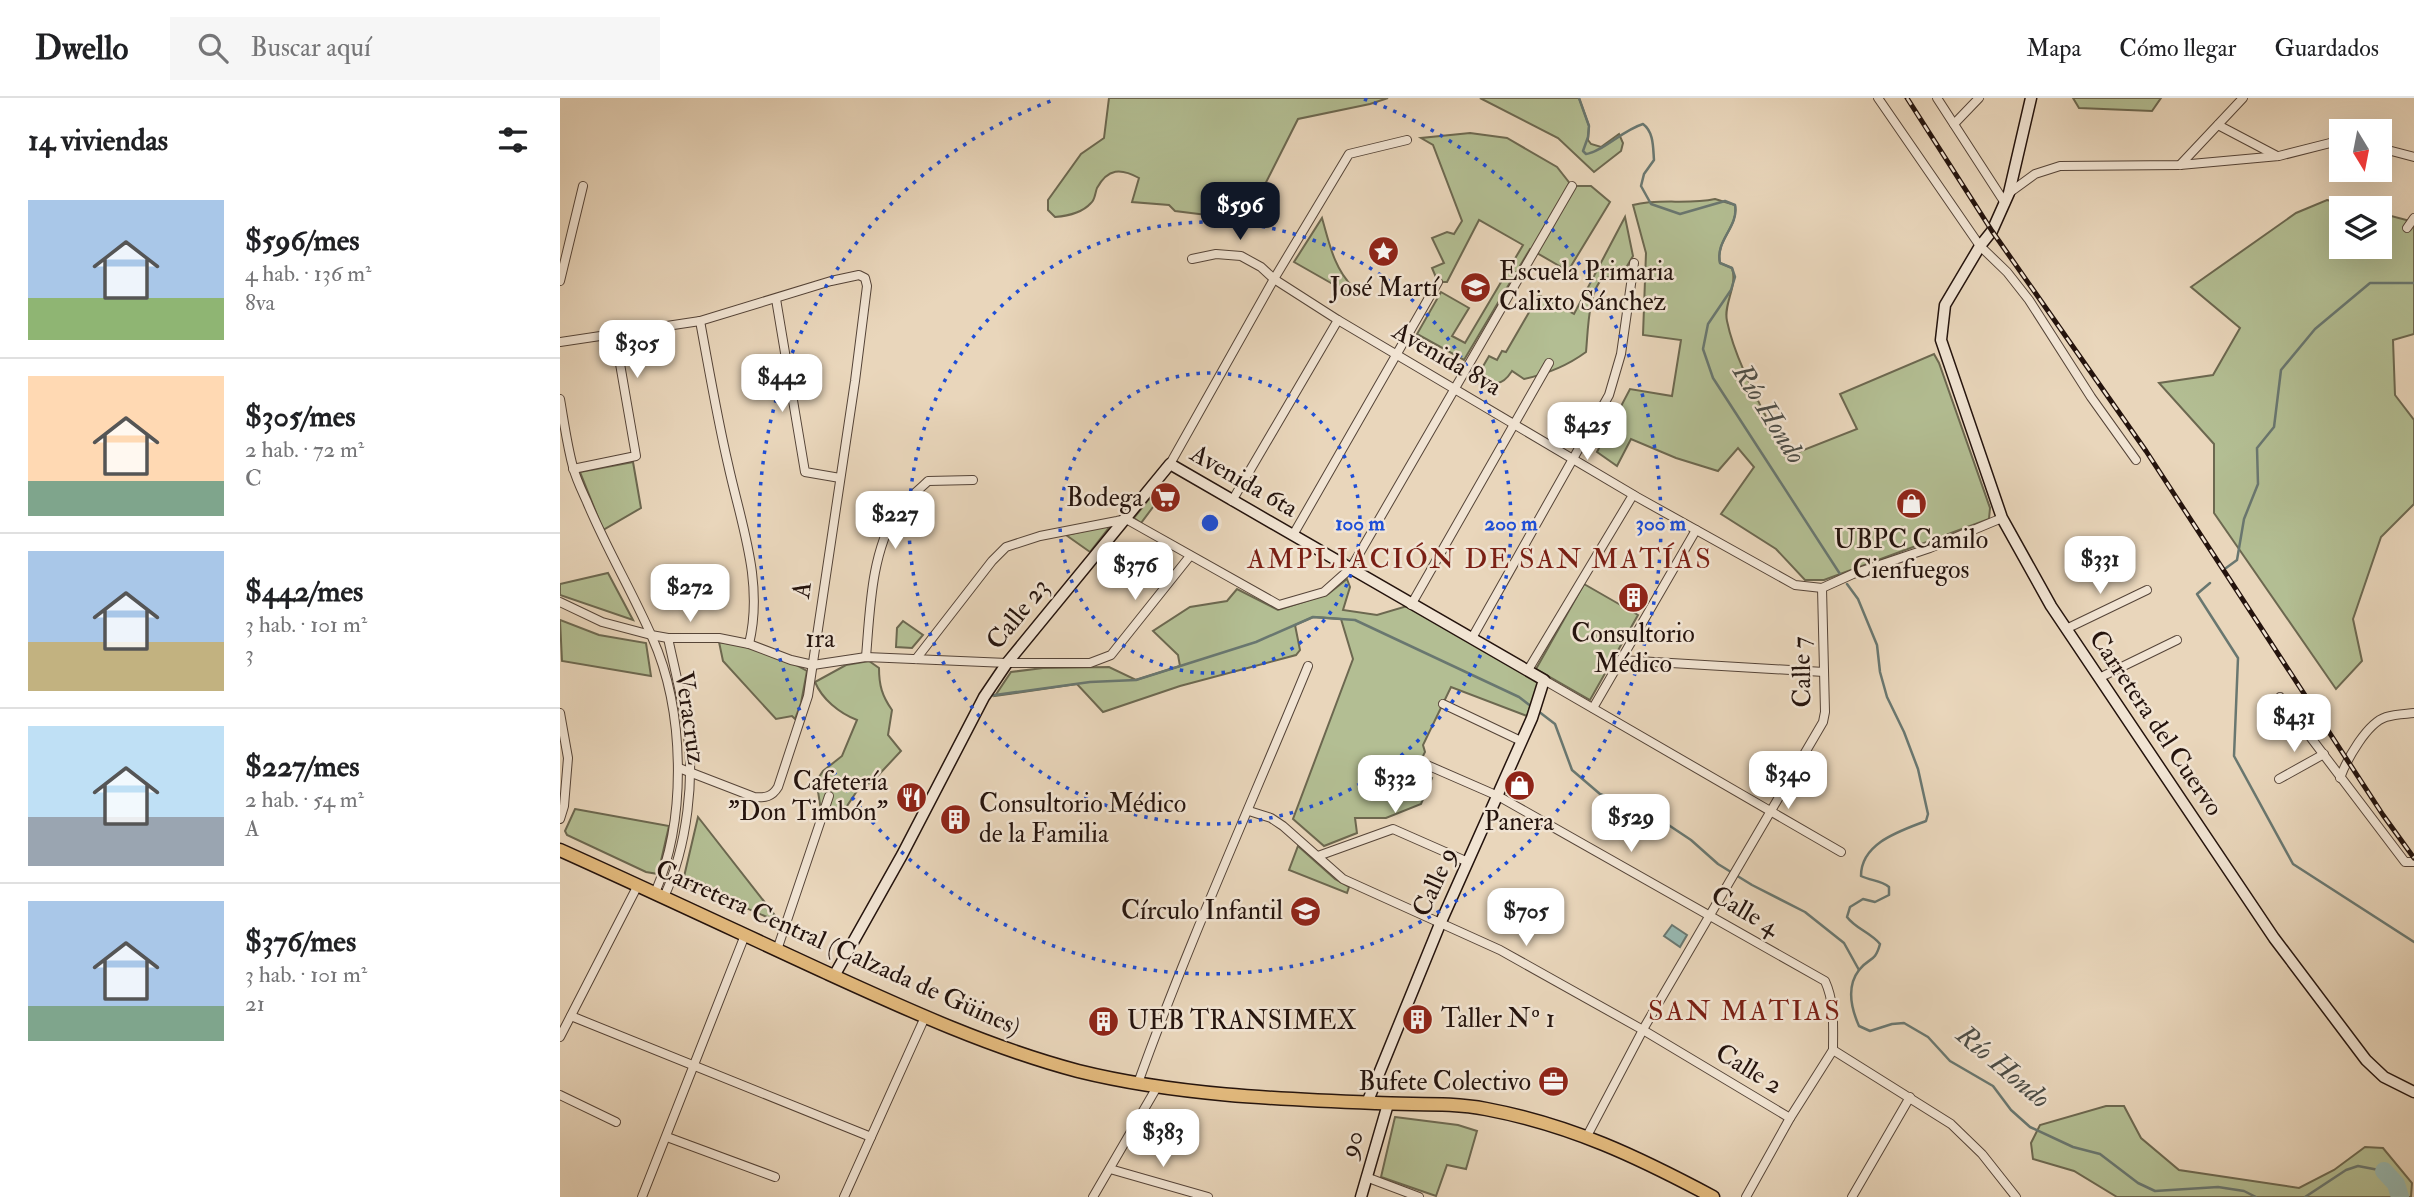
<!DOCTYPE html>
<html lang="es">
<head>
<meta charset="utf-8">
<style>
  body { margin:0; font-family:"IM FELL Double Pica",serif; background:#f6f6f6; color:#202124; height:100vh; display:flex; flex-direction:column; font-size:26px; white-space:nowrap }
  * { box-sizing:border-box; margin:0 }
  p { font-size:23px; color:#757577 }
  .icon { flex:none; width:38px; height:38px; fill:none; stroke:currentColor; stroke-width:2; stroke-linecap:round; stroke-linejoin:round }
  .map { position:relative; flex:1; overflow:hidden }
  .details { display:flex; flex-direction:column; background:#fff; width:560px }
  .details>* { flex:none }
  .needle { width:46px; rotate:170deg }
  .controls { position:absolute; left:1769px; top:21px; display:grid; gap:14px }
  .controls a { display:grid; place-items:center; width:63px; height:63px; border-radius:0px; background:#fff; box-shadow:0 7px 28px #0002; font-size:35px }
  .price { position:absolute; translate:-50% -60px; padding:0 16px; border-radius:14px; background:#fff; color:#222; font-size:23px; line-height:46px; filter:drop-shadow(0 2px 4px #0008) }
  .price::after { content:''; position:absolute; left:50%; top:42px; width:21px; height:16px; margin-left:-10px; background:inherit; clip-path:polygon(0 0,100% 0,50% 100%) }
  .price.current { background:#111827; color:#fff }
  ul { padding:0; list-style:none }
  li { display:flex; align-items:center; gap:21px; height:175px; padding:0 28px }
  li+li { border-top:2px solid #e0e0e0 }
  li span { display:grid; place-items:center; flex:none; width:196px; height:140px; border-radius:0px; color:#555 }
  li>.icon { margin-inline-start:auto }
  span .icon { width:84px; height:84px; fill:#fffc; stroke-width:1 }
  li b { font-size:30px }
  h2 { display:flex; justify-content:space-between; align-items:center; height:84px; padding:0 28px; font-size:30px }
  header { display:flex; align-items:center; gap:42px; box-sizing:border-box; height:98px; padding:0 35px; background:#fff; border-bottom:2px solid #e0e0e0 }
  header strong { font-size:33px }
  nav { display:flex; gap:38px; margin-inline-start:auto; font-size:24px }
  .search { width:490px; height:63px; background:#f6f6f6; display:flex; align-items:center; gap:18px; box-sizing:border-box; padding:0 24px; border-radius:0px; color:#757577; font-size:26px }
  main { display:flex; flex:1; min-height:0 }
  .map>svg:first-child { display:block }
</style>
</head>
<body>
<header>
<strong>Dwello</strong>
<div class="search"><svg class="icon" aria-label="search" viewBox="0 0 24 24"><circle cx="10" cy="10" r="6"/><path d="M15 15l6 6"/></svg>Buscar aquí</div>
<nav><a>Mapa</a><a>Cómo llegar</a><a>Guardados</a></nav>
</header>
<main>
<section class="details">
<h2>14 viviendas<svg class="icon" aria-label="filters" viewBox="0 0 24 24"><path d="M4 7h16M4 17h16"/><circle cx="9" cy="7" r="2"/><circle cx="15" cy="17" r="2"/></svg></h2>
<ul>
<li><span style="background:linear-gradient(#a9c7e8 70%,#8fb573 0)"><svg class="icon" aria-label="home" viewBox="0 0 24 24"><path d="M3 11l9-7 9 7M6 9v11h12V9"/></svg></span><div><b>$596/mes</b><p>4 hab. · 136 m²</p><p>8va</p></div></li>
<li><span style="background:linear-gradient(#ffd9b3 75%,#7fa58c 0)"><svg class="icon" aria-label="home" viewBox="0 0 24 24"><path d="M3 11l9-7 9 7M6 9v11h12V9"/></svg></span><div><b>$305/mes</b><p>2 hab. · 72 m²</p><p>C</p></div></li>
<li><span style="background:linear-gradient(#a9c7e8 65%,#c2b280 0)"><svg class="icon" aria-label="home" viewBox="0 0 24 24"><path d="M3 11l9-7 9 7M6 9v11h12V9"/></svg></span><div><b>$442/mes</b><p>3 hab. · 101 m²</p><p>3</p></div></li>
<li><span style="background:linear-gradient(#bfe0f5 65%,#9aa5b1 0)"><svg class="icon" aria-label="home" viewBox="0 0 24 24"><path d="M3 11l9-7 9 7M6 9v11h12V9"/></svg></span><div><b>$227/mes</b><p>2 hab. · 54 m²</p><p>A</p></div></li>
<li><span style="background:linear-gradient(#a9c7e8 75%,#7fa58c 0)"><svg class="icon" aria-label="home" viewBox="0 0 24 24"><path d="M3 11l9-7 9 7M6 9v11h12V9"/></svg></span><div><b>$376/mes</b><p>3 hab. · 101 m²</p><p>21</p></div></li>
</ul>
</section>
<div class="map">
<svg width="1854" height="1099" viewBox="0 0 1854 1099">
  <rect width="100%" height="100%" fill="#e9d6bb"/>
  <filter id="stains"><feTurbulence type="fractalNoise" baseFrequency=".00286" numOctaves="4"/><feColorMatrix values="0 0 0 0 .2 0 0 0 0 .09 0 0 0 0 .02 0 0 0 .5 -.17"/></filter>
  <radialGradient id="worn" r=".72"><stop offset=".6" stop-color="#630" stop-opacity="0"/><stop offset="1" stop-color="#630" stop-opacity=".3"/></radialGradient>
  <g fill="#b3be93" stroke="#6c6850" stroke-width="2">
    <path d="M549,0H828L810,6L738,21L687,122L615,113L609,107L572,104L579,80C561,70 548,70 537,90C535,95 535,102 531,105C522,115 508,118 495,119L488,112V102L521,56L544,40Z"/>
    <polygon points="920,0 1019,0 1029,28 1028,42 1031,46 1041,49 1059,36 1063,45 1061,53 1034,74 998,40"/>
    <polygon points="1513,0 1601,0 1592,13 1519,10"/>
    <polygon points="910,35 947,40 997,69 1012,88 1031,88 1050,104 1008,173 970,151 904,262 857,236 881,194 909,210 892,238 905,245 963,147 919,122 887,184 878,184 872,170 884,165 872,140 887,134 894,136 902,123 873,47 861,40"/>
    <path d="M1155,101L1175,107C1179,129 1155,142 1160,165L1172,170C1178,188 1163,206 1167,223C1176,267 1207,318 1226,359L1297,331L1280,296L1374,256L1379,265L1430,410L1429,421L1264,482H1245L1216,451L1161,416L1194,369L1178,350L1158,373L1116,360L1071,341L1057,368L1037,354L1070,291L1112,298L1121,242L1083,237L1086,155L1073,107C1100,100 1127,107 1155,101Z"/>
    <polygon points="1767,102 1799,110 1782,110 1782,149 1820,149 1820,115 1854,124 1854,236 1833,242 1835,297 1854,322 1854,406 1821,439 1793,521 1802,563 1776,591 1654,415 1654,346 1599,285 1653,277 1680,230 1631,189 1736,115"/>
    <path d="M1065,119L1073,158L1060,180L1044,179C1028,192 1028,234 1026,254C1007,268 987,276 964,281L952,273C941,290 933,287 918,277L929,258L937,262L942,253L946,254L979,197L1014,216Z"/>
    <path d="M762,120C769,144 774,171 793,189L792,197L734,164Z"/>
    <polygon points="73,364 81,410 43,432 20,374"/>
    <polygon points="589,401 596,405 581,425 574,420"/>
    <polygon points="551,427 530,454 506,437"/>
    <polygon points="48,475 73,522 0,497 0,486"/>
    <polygon points="787,481 790,489 783,512 817,517 847,508 979,583 967,618 891,589 863,647 865,654 855,674 872,680 861,706 826,720 795,720 797,735 764,748 733,721 793,561 781,521 753,519 735,527 740,552 736,557 620,588 543,614 517,586 435,598 451,574 483,570 549,569 576,582 620,568 618,557 593,533 630,509 667,503 677,491 718,512 768,496"/>
    <polygon points="1024,486 1078,517 1030,602 976,571"/>
    <polygon points="0,522 39,537 86,545 91,578 2,563"/>
    <polygon points="343,523 363,537 352,550 336,549 337,530"/>
    <path d="M159,544C189,548 221,557 247,573L241,605L235,621L232,618L216,621L163,563Z"/>
    <path d="M309,563L319,570C319,587 322,598 332,612L328,637L341,653L311,685L301,687L285,711L267,722L262,719L257,687L259,679L263,673L282,658L297,622C279,615 262,601 255,584L286,567Z"/>
    <polygon points="15,711 109,728 98,776 86,774 7,737 5,733"/>
    <polygon points="138,719 221,825 123,783"/>
    <polygon points="738,748 775,781 789,789 787,795 729,772"/>
    <polygon points="1546,1008 1564,1008 1581,1040 1619,1072 1739,1090 1774,1072 1805,1049 1823,1050 1852,1085 1851,1099 1557,1099 1514,1073 1473,1061 1471,1045 1480,1027"/>
    <polygon points="835,1019 898,1027 917,1033 906,1071 887,1067 876,1098 821,1079"/>
  </g>
  <polygon fill="#97b9b2" stroke="#697770" stroke-width="2" points="1112,827 1127,837 1120,849 1104,838"/>
  <g fill="none" stroke-linecap="round" stroke-linejoin="round">
    <g stroke="#697770" stroke-width="2.5">
      <path d="M1019,0L1029,28L1028,39L1023,53L1026,56C1042,54 1063,32 1083,26C1094,34 1093,50 1094,62L1084,76L1081,88L1091,106L1120,116L1165,103L1175,107C1179,129 1155,142 1160,165L1172,170L1175,179L1171,192L1148,226L1143,251L1153,280L1280,476"/>
      <polyline points="1666,470 1677,462 1684,421 1698,386 1697,350 1714,329 1721,272 1755,231 1810,185 1854,185"/>
      <polyline points="1650,485 1637,496 1678,560 1674,658 1733,766 1854,844"/>
      <path d="M1287,486L1298,501L1317,547L1320,574L1327,599L1344,634L1358,671L1368,716L1366,723C1340,733 1301,745 1301,778C1311,783 1321,782 1329,789V797L1315,804L1303,801L1290,809L1287,819C1296,831 1310,834 1320,846C1315,865 1309,859 1299,872C1286,889 1291,910 1299,928L1310,933L1332,926L1344,925L1368,939L1390,963L1433,988L1451,1012L1470,1029L1513,1049L1540,1056L1578,1085L1595,1093L1658,1089L1684,1093L1696,1099"/>
      <polyline points="428,598 530,584 576,582 696,544 753,519 795,522 959,599 972,609"/>
      <polyline points="978,613 995,626 1012,672 1040,696 1095,718 1131,742 1158,766 1192,787 1245,814 1284,845 1299,872"/>
      <polyline points="1745,1099 1786,1072 1798,1068 1824,1073"/>
    </g>
    <polyline stroke="#97b9b2" stroke-width="18" points="1824,1073 1836,1086 1840,1099"/>
    <defs>
      <g id="street">
        <polyline points="1318,0 1420,148 1447,174 1469,202 1531,299 1576,362"/>
        <polyline points="1377,0 1445,105"/>
        <polyline points="1394,26 1419,0"/>
        <polyline points="1658,27 1717,58"/>
        <polyline points="1820,50 1854,59"/>
        <polyline points="1620,67 1683,0"/>
        <polyline points="1449,95 1475,76 1500,68 1620,67 1719,58 1782,42"/>
        <polyline points="1847,130 1854,120"/>
        <polyline points="632,161 656,156 681,158 701,169 714,181 778,222 1077,399 1235,487 1262,490"/>
        <polyline points="0,183 23,88"/>
        <polyline points="216,201 245,374 280,380"/>
        <path d="M140,223C149,271 157,319 168,366C181,426 204,484 189,546"/>
        <path d="M0,244L140,223L271,183L299,177L305,180L307,188L295,283L248,598L218,689C212,699 205,700 194,699L119,670"/>
        <path d="M0,301C4,324 7,347 13,369C16,381 22,393 27,404C46,450 72,493 92,539C125,613 127,721 95,795"/>
        <polyline points="610,366 714,181 789,56 847,42"/>
        <polyline points="13,371 76,358 55,237"/>
        <polyline points="672,403 778,222"/>
        <polyline points="733,437 878,184"/>
        <polyline points="1262,490 1293,476 1370,450 1442,420"/>
        <polyline points="0,504 42,524 91,537 108,540 159,540 189,546 231,562 253,567 306,559 447,565 530,565 551,557 630,458"/>
        <polyline points="851,507 989,265"/>
        <polyline points="1506,531 1587,492"/>
        <polyline points="912,540 1049,297 1061,256 1074,165"/>
        <path d="M306,559C310,512 311,455 337,414C344,403 358,393 368,383L413,382"/>
        <polyline points="356,561 432,463 446,449 480,438 557,423 566,421 719,507 764,494 791,470 1012,88"/>
        <polyline points="1061,562 1264,574"/>
        <polyline points="968,572 1073,397"/>
        <polyline points="1539,580 1617,542"/>
        <polyline points="984,582 1281,754"/>
        <polyline points="1720,599 1845,764 1854,764"/>
        <polyline points="883,606 961,643"/>
        <polyline points="1033,610 1136,432"/>
        <polyline points="0,615 8,660 4,708 0,721"/>
        <path d="M860,664L938,698L1265,883C1275,905 1273,928 1273,952"/>
        <path d="M1780,680C1787,661 1807,625 1826,619C1835,616 1845,616 1854,615"/>
        <polyline points="1719,681 1764,656"/>
        <polyline points="689,713 711,720 723,728 783,781 940,852 1083,932 1230,1020"/>
        <polyline points="758,758 833,731 908,764"/>
        <path d="M104,799C127,749 136,678 126,625C121,596 114,568 108,540"/>
        <polyline points="217,852 269,698"/>
        <polyline points="11,918 311,1039"/>
        <polyline points="0,939 78,787"/>
        <polyline points="1273,952 1391,1026 1422,1056 1456,1099"/>
        <path d="M578,985C629,843 691,707 748,568"/>
        <polyline points="0,997 56,1024"/>
        <polyline points="1027,1038 1085,928 1263,624 1265,614 1262,490"/>
        <polyline points="107,1039 215,1079"/>
        <polyline points="550,1071 648,1099"/>
        <polyline points="806,1079 859,1099"/>
        <polyline points="82,1099 185,837"/>
        <polyline points="284,1099 365,919"/>
        <polyline points="533,1099 597,989"/>
        <polyline points="1186,1099 1230,1020 1273,952"/>
        <polyline points="1292,1099 1350,999"/>
      </g>
      <g id="secondary">
        <polyline points="1471,0 1449,95 1432,133 1420,148 1385,207 1381,242 1442,420 1491,508 1714,840 1806,962 1824,979 1854,994"/>
        <polyline points="274,878 342,757 424,599 447,565 610,366 984,582 972,620 880,826 807,1005"/>
        <polyline points="801,1099 828,1006"/>
      </g>
      <path id="primary" d="M0,752C89,792 178,834 267,875C348,912 431,950 518,973C615,997 716,1001 816,1005C852,1007 890,1004 926,1011C1011,1027 1078,1059 1153,1099"/>
    </defs>
    <use href="#street" stroke="#554438" stroke-width="10"/>
    <use href="#secondary" stroke="#24130d" stroke-width="13"/>
    <use href="#primary" stroke="#24130d" stroke-width="15"/>
    <use href="#street" stroke="#f1e4d3" stroke-width="8"/>
    <use href="#secondary" stroke="#f1e4d3" stroke-width="10"/>
    <use href="#primary" stroke="#e4bb7e" stroke-width="12"/>
    <defs>
      <polyline id="rail" points="1347,0 1432,133 1586,353 1823,717 1854,760"/>
    </defs>
    <use href="#rail" stroke="#24130d" stroke-width="5"/>
    <use href="#rail" stroke="#f1e4d3" stroke-width="2.5" stroke-dasharray="8" stroke-linecap="butt"/>
  </g>
  <g fill="none" stroke="#1d4ed8" stroke-width="3.5" stroke-dasharray="3.5 7">
    <circle cx="650" cy="425" r="150"/>
    <circle cx="650" cy="425" r="301"/>
    <path d="M804 1A451 451 0 1 1 496 1"/>
  </g>
  <defs>
    <symbol id="sight-disc" viewBox="-11 -11 22 22"><circle r="9.5" fill="#8f2418" stroke="#f1e4d3"/><path d="M0-6L1.8-2.2L6-1.7L2.9 1.2L3.7 5.4L0 3.3L-3.7 5.4L-2.9 1.2L-6-1.7L-1.8-2.2Z" fill="#fff"/></symbol>
    <symbol id="school-disc" viewBox="-11 -11 22 22"><circle r="9.5" fill="#8f2418" stroke="#f1e4d3"/><path d="M0-5L7-2L0 1L-7-2ZM-4 1L0 2.5L4 1V4Q0 6-4 4Z" fill="#fff"/></symbol>
    <symbol id="supermarket-disc" viewBox="-11 -11 22 22"><circle r="9.5" fill="#8f2418" stroke="#f1e4d3"/><path d="M-6-5.5h2.5l.6 2H6L4.5 2H-2.5L-4.4-4H-6ZM-1.5 3.2a1.3 1.3 0 1 0 .1 0ZM3 3.2a1.3 1.3 0 1 0 .1 0Z" fill="#fff"/></symbol>
    <symbol id="shop-disc" viewBox="-11 -11 22 22"><circle r="9.5" fill="#8f2418" stroke="#f1e4d3"/><path d="M-5-2.5h2.3a2.7 3.5 0 0 1 5.4 0H5L5.5 6h-11ZM-1.5-2.5h3a1.5 2.3 0 0 0-3 0Z" fill="#fff"/></symbol>
    <symbol id="building-disc" viewBox="-11 -11 22 22"><circle r="9.5" fill="#8f2418" stroke="#f1e4d3"/><path d="M-4-6H4V6H1V3H-1V6H-4ZM-2.5-4.3h1.7v1.8h-1.7ZM.8-4.3h1.7v1.8H.8ZM-2.5-1h1.7V.8h-1.7ZM.8-1h1.7V.8H.8Z" fill="#fff"/></symbol>
    <symbol id="restaurant-disc" viewBox="-11 -11 22 22"><circle r="9.5" fill="#8f2418" stroke="#f1e4d3"/><path d="M-5-6h1v4h1v-4h1v4h1v-4h1v5L-1.5 .5V6h-2V.5L-5-1ZM5-6V6H3V1.5H1.5Q1.5-4 5-6Z" fill="#fff"/></symbol>
    <symbol id="office-disc" viewBox="-11 -11 22 22"><circle r="9.5" fill="#8f2418" stroke="#f1e4d3"/><path d="M-6-3h4V-5.5h4V-3h4V5H-6ZM-1-4.5V-3h2v-1.5ZM-6 0V1H6V0Z" fill="#fff"/></symbol>
  </defs>
  <g fill-rule="evenodd">
    <use href="#sight-disc" x="806" y="136" width="35" height="35"/>
    <use href="#school-disc" x="898" y="172" width="35" height="35"/>
    <use href="#supermarket-disc" x="588" y="382" width="35" height="35"/>
    <use href="#shop-disc" x="1334" y="388" width="35" height="35"/>
    <use href="#building-disc" x="1056" y="482" width="35" height="35"/>
    <use href="#shop-disc" x="942" y="670" width="35" height="35"/>
    <use href="#restaurant-disc" x="334" y="682" width="35" height="35"/>
    <use href="#building-disc" x="378" y="704" width="35" height="35"/>
    <use href="#school-disc" x="728" y="796" width="35" height="35"/>
    <use href="#building-disc" x="840" y="904" width="35" height="35"/>
    <use href="#building-disc" x="526" y="906" width="35" height="35"/>
    <use href="#office-disc" x="976" y="966" width="35" height="35"/>
  </g>
  <g text-anchor="middle" dominant-baseline="central" stroke-width="5" stroke-linejoin="round" paint-order="stroke">
    <g font-size="26" fill="#24130d" stroke="#f1e4d3" text-anchor="start">
      <text x="939" y="174">Escuela Primaria<tspan x="939" dy="30">Calixto Sánchez</tspan></text>
      <text x="824" y="190" text-anchor="middle">José Martí</text>
      <text x="583" y="400" text-anchor="end">Bodega</text>
      <text x="1351" y="442" text-anchor="middle">UBPC Camilo<tspan x="1351" dy="30">Cienfuegos</tspan></text>
      <text x="1073" y="536" text-anchor="middle">Consultorio<tspan x="1073" dy="30">Médico</tspan></text>
      <text x="328" y="684" text-anchor="end">Cafetería<tspan x="328" dy="30">"Don Timbón"</tspan></text>
      <text x="419" y="706">Consultorio Médico<tspan x="419" dy="30">de la Familia</tspan></text>
      <text x="959" y="724" text-anchor="middle">Panera</text>
      <text x="723" y="813" text-anchor="end">Círculo Infantil</text>
      <text x="881" y="921">Taller Nº 1</text>
      <text x="567" y="923">UEB TRANSIMEX</text>
      <text x="971" y="984" text-anchor="end">Bufete Colectivo</text>
    </g>
    <g font-size="26" fill="#24130d" stroke="#f1e4d3">
      <text transform="translate(887 261) rotate(30)">Avenida 8va</text>
      <text transform="translate(684 383) rotate(30)">Avenida 6ta</text>
      <text transform="translate(242 492) rotate(-82)">A</text>
      <text transform="translate(458 516) rotate(-51)">Calle 23</text>
      <text x="260" y="541">1ra</text>
      <text transform="translate(1242 574) rotate(-91)">Calle 7</text>
      <text transform="translate(130 620) rotate(82)">Veracruz</text>
      <text transform="translate(1596 625) rotate(56)">Carretera del Cuervo</text>
      <text transform="translate(875 784) rotate(-66)">Calle 9</text>
      <text transform="translate(1185 813) rotate(30)">Calle 4</text>
      <text transform="translate(278 850) rotate(24)">Carretera Central (Calzada de Güines)</text>
      <text transform="translate(1189 971) rotate(31)">Calle 2</text>
      <text transform="translate(792 1046) rotate(-74)">90</text>
    </g>
    <g font-size="28" font-style="italic" fill="#4c4d47" stroke="#f1e4d3">
      <text transform="translate(1209 316) rotate(58)">Río Hondo</text>
      <text transform="translate(1443 969) rotate(40)">Río Hondo</text>
    </g>
    <g font-size="28" letter-spacing="2" fill="#7a1f14" stroke="#f1e4d3">
      <text x="920" y="461">AMPLIACIÓN DE SAN MATÍAS</text>
      <text x="1185" y="913">SAN MATIAS</text>
    </g>
  </g>
  <circle cx="650" cy="425" r="10" fill="#1d4ed8" stroke="#f1e4d3" stroke-width="3.5"/>
  <g font-size="21" text-anchor="middle" font-weight="bold" fill="#1d4ed8" stroke="#f1e4d3" stroke-width="5" stroke-linejoin="round" paint-order="stroke">
    <text x="800" y="432">100 m</text>
    <text x="951" y="432">200 m</text>
    <text x="1101" y="432">300 m</text>
  </g>
  <rect width="100%" height="100%" filter="url(#stains)"/>
  <rect width="100%" height="100%" fill="url(#worn)"/>
</svg>
<div class="controls">
<a><svg class="needle" viewBox="-14 -14 28 28"><path d="M0-13l5 13h-10z" fill="#e53935"/><path d="M0 13l5-13h-10z" fill="#757577"/></svg></a>
<a><svg class="icon" aria-label="layers" viewBox="0 0 24 24"><path d="M12 4l9 5-9 5-9-5zM3 14l9 5 9-5"/></svg></a>
</div>
<b class="price current" style="left:680px;top:144px">$596</b>
<b class="price" style="left:77px;top:282px">$305</b>
<b class="price" style="left:222px;top:316px">$442</b>
<b class="price" style="left:1027px;top:364px">$425</b>
<b class="price" style="left:335px;top:453px">$227</b>
<b class="price" style="left:1540px;top:498px">$331</b>
<b class="price" style="left:575px;top:504px">$376</b>
<b class="price" style="left:130px;top:526px">$272</b>
<b class="price" style="left:1734px;top:656px">$431</b>
<b class="price" style="left:1228px;top:713px">$340</b>
<b class="price" style="left:835px;top:717px">$332</b>
<b class="price" style="left:1071px;top:756px">$529</b>
<b class="price" style="left:966px;top:850px">$705</b>
<b class="price" style="left:603px;top:1071px">$383</b>
</div>
</main>
</body>
</html>
